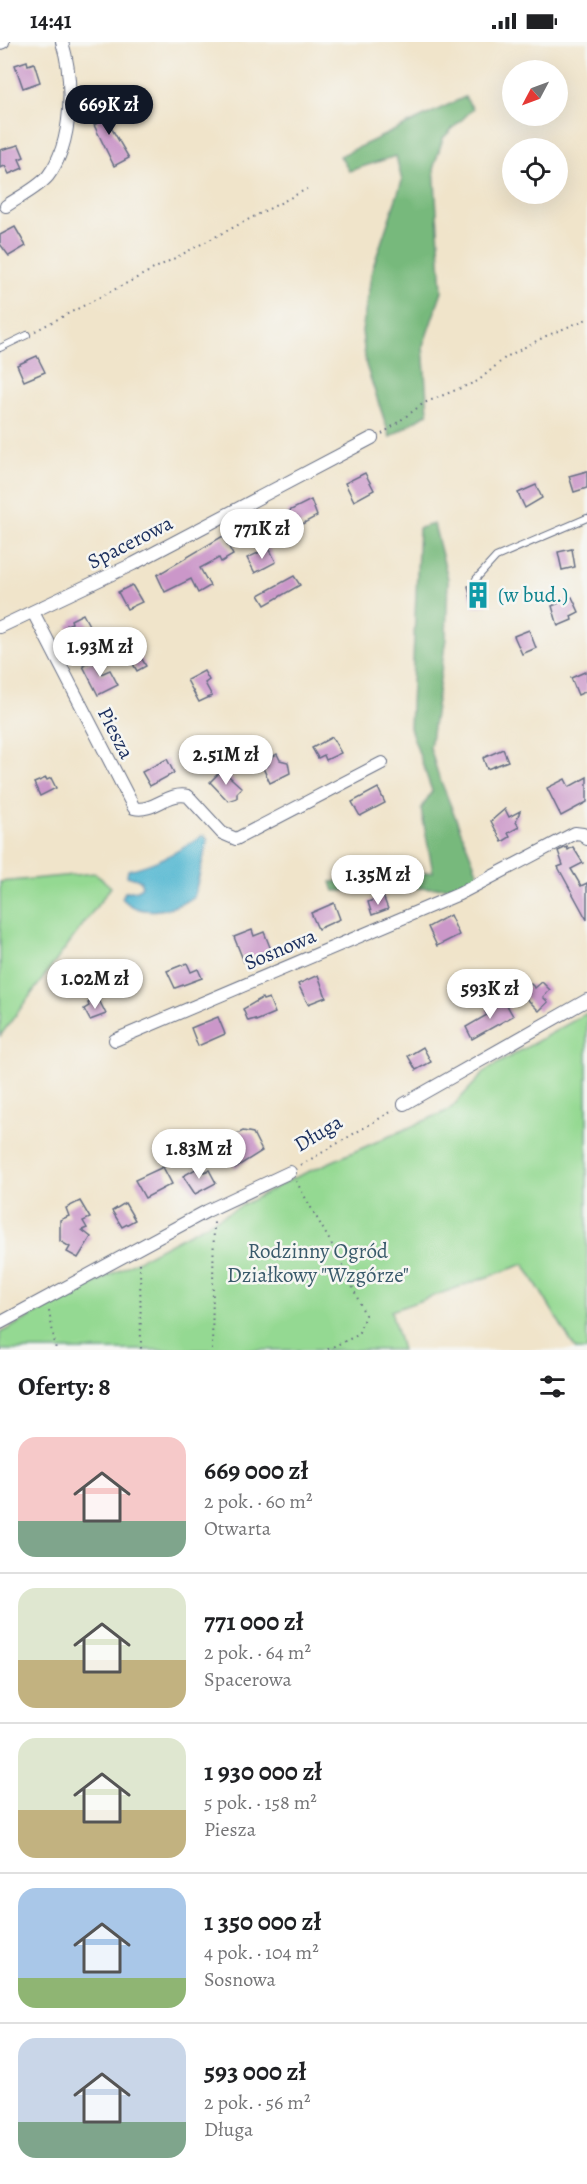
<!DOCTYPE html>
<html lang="pl">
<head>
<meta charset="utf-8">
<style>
  body { margin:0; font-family:Alegreya,serif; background:#f2f2f2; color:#202124; height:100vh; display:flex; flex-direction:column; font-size:22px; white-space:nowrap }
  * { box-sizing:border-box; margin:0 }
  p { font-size:20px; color:#757577 }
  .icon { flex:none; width:33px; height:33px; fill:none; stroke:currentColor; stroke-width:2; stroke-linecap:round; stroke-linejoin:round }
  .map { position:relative; height:1308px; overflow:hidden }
  .side { display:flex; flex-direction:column; background:#fff; flex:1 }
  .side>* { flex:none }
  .needle { width:39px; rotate:229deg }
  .tools { position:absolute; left:502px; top:18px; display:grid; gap:12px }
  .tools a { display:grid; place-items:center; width:66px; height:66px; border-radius:50%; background:#fff; box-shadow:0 6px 24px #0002; font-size:30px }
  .price { position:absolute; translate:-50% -51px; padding:0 14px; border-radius:21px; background:#fff; color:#222; font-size:20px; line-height:39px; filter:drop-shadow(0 2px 3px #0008) }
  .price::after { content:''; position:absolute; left:50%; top:36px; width:18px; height:14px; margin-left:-9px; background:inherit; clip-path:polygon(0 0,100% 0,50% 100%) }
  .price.selected { background:#111827; color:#fff }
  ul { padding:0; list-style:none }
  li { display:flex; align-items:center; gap:18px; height:150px; padding:0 18px }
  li+li { border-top:2px solid #e0e0e0 }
  li span { display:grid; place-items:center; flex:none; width:168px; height:120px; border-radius:18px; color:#555 }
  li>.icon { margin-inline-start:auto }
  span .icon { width:72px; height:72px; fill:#fffc; stroke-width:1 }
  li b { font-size:26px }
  h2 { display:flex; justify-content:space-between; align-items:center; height:72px; padding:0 18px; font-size:26px }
  .status { display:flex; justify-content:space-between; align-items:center; height:42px; padding:0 30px; background:#fff; direction:ltr }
  .status svg { height:16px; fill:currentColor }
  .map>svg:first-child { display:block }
</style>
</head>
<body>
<div class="status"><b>14:41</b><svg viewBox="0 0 49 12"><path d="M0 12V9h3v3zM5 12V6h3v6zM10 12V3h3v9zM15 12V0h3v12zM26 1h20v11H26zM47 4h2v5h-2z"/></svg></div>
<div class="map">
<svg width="587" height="1308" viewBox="0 0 587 1308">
  <rect width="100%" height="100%" fill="#f6f6f2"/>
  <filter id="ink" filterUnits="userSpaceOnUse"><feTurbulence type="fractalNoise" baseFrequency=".0167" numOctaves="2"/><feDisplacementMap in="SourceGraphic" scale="12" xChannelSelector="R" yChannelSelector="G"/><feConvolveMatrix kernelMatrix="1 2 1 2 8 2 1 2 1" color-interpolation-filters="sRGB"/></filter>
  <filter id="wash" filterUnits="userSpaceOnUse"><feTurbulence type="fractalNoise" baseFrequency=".008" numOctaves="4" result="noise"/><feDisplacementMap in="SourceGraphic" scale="24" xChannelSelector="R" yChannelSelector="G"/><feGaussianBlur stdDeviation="1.35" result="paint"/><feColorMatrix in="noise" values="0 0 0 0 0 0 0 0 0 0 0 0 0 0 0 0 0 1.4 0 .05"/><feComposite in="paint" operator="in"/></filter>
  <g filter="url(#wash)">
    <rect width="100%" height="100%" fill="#f0e4ca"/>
    <g fill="#94d992" stroke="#588478" stroke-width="1.5">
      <polygon points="95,831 111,845 0,994 0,840"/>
      <polygon points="587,971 587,1308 576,1308 524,1222 391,1269 402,1308 0,1308 0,1291 294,1136 449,1068 488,1027"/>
    </g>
    <g fill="#77b97c" stroke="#49746d" stroke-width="1.5">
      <polygon points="465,55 473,67 443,96 434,124 442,249 423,304 428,371 390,395 366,323 362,289 372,228 402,139 396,114 349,129 340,114"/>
      <polygon points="434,482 448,537 446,596 430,706 438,732 479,834 455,845 334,849 331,840 433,830 421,767 432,749 410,686 419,486"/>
    </g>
    <path fill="#53b7d1" stroke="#377398" stroke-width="1.5" d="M203,793L208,797L194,855C173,868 140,877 122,856L125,850L138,848L142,844L140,838L127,834L128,828C155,822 180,809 203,793Z"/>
    <g id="blocks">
      <g fill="#cb97c9">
        <polygon points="27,19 28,23 34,21 40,40 23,46 15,23"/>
        <polygon points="107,64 115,79 109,82 129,116 114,124 94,83 98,81 92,72"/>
        <polygon points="19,103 24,115 19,117 23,126 9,132 5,124 0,126 0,108"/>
        <polygon points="15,185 26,204 9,214 0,202 0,193"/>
        <polygon points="37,314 45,330 24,339 17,323"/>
        <polygon points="587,429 587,446 574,450 569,434"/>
        <polygon points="365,431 374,448 354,459 345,441"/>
        <polygon points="536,443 542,456 525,466 518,451"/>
        <polygon points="311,458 317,474 295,486 287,470"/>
        <polygon points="223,494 233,513 221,520 219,516 200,526 210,544 198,551 191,537 165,550 157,533"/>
        <polygon points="269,506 276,520 255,531 247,516"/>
        <polygon points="572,507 575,525 562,528 558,510"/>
        <polygon points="294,534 300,543 265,563 259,553"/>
        <polygon points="483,541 487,563 473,565 468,544"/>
        <polygon points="132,543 142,560 127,567 118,550"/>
        <polygon points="572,555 579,570 571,574 572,578 558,584 552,564"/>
        <polygon points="83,572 91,587 73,594 67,583 72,581 71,578"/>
        <polygon points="529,588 536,606 522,612 514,594"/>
        <polygon points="135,605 146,624 137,629 126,610"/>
        <polygon points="94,618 101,632 110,628 118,643 98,653 83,624"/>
        <polygon points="204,629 209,638 205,641 212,654 199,660 187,638"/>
        <polygon points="587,629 587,649 578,653 571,636"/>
        <polygon points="332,695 341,711 326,718 324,713 318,716 312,706"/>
        <polygon points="503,707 508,719 487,727 483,716"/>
        <polygon points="277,712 280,718 288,720 290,731 270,741 263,726 269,722 266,718"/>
        <polygon points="167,717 174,731 150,744 142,730"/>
        <polygon points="222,728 242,746 237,751 237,756 228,759 210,740"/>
        <polygon points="587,735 587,760 561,774 547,746 565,737 569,745"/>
        <polygon points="46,736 47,738 51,736 56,746 40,754 34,741"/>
        <polygon points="378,746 385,761 360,774 352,760"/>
        <polygon points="505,767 509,775 520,769 516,780 519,785 508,791 510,795 502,800 491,779"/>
        <polygon points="567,805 568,808 573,805 583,821 571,827 581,844 587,841 587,878 558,825 563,823 558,809"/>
        <polygon points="383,854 388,867 372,873 368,860"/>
        <polygon points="334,861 340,877 318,887 311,871"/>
        <polygon points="450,873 459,893 437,904 428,885"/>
        <polygon points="252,888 254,894 264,890 272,910 244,920 234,895"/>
        <polygon points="187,921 191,930 198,927 202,936 175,946 167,929"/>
        <polygon points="318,933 326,955 308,962 298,942"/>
        <polygon points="542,940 550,948 543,955 548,960 539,969 521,951 531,942 535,946"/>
        <polygon points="98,956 106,972 90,978 84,967 89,964 88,961"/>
        <polygon points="262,956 263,958 269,956 275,971 256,979 255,977 248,979 243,967"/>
        <polygon points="504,958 513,974 472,997 466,985 487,973 485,969"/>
        <polygon points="218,975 225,992 198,1004 191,986"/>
        <polygon points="423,1005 431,1020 416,1028 408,1014"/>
        <polygon points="243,1089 253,1091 262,1109 235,1126 221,1100"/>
        <polygon points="201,1124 204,1130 209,1128 216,1141 195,1152 183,1134"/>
        <polygon points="163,1125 172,1142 145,1156 135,1138"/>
        <polygon points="80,1159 90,1176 83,1179 87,1186 82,1188 91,1195 78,1216 67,1210 70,1205 60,1199 60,1178 69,1174 66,1166"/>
        <polygon points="125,1161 135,1178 122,1185 112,1169"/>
      </g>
    </g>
  </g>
  <g filter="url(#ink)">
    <use href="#blocks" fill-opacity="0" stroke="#666e84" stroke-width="1.5"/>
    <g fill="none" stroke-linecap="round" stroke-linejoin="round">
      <defs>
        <g id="lane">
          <polyline points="0,306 27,293"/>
          <polyline points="476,537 496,515 587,476"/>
        </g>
        <g id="street">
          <polyline points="0,1 3,0"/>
          <path d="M6,164C19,155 38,146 48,134C73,101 74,39 62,0"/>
          <path d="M33,570L134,766C153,771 168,749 188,754L222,791L236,797L382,721"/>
          <polyline points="0,585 133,522 372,396"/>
          <polyline points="115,998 459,852 575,791 583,792 587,797"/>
          <polyline points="404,1062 587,958"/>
          <polyline points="0,1281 207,1169 290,1130"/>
        </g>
      </defs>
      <use href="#lane" stroke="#666e84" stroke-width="8"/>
      <use href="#street" stroke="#666e84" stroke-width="14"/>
      <g stroke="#666e84" stroke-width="2" stroke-dasharray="1.5 4.5" stroke-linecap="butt">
        <polyline points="35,289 307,147"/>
        <polyline points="382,392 424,361 478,339 506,315 546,294 587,277"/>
        <polyline points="301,1123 394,1068"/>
        <polyline points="296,1139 340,1217 365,1273 358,1293 326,1308"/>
        <polyline points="140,1221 141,1308"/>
        <polyline points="49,1269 56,1308"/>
        <polyline points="0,1307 0,1308"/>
        <polyline points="212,1308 214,1179"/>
      </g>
      <use href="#lane" stroke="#fff" stroke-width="6"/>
      <use href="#street" stroke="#fff" stroke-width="12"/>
    </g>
  </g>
  <defs>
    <symbol id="building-bare" viewBox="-9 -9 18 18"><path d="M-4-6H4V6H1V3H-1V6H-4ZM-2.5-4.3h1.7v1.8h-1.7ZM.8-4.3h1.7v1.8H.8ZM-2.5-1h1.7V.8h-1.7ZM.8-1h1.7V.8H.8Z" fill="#0f9aa8" stroke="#f6f6f2" stroke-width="2.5" paint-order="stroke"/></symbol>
  </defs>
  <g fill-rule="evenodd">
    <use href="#building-bare" x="459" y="534" width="38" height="38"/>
  </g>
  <g text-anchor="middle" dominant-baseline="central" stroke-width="5" stroke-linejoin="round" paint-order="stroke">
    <g font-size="21" fill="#1b2f5e" stroke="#f6f6f2">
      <text transform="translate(130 500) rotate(-27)">Spacerowa</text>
      <text transform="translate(116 691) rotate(63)">Piesza</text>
      <text transform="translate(280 907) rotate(-23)">Sosnowa</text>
      <text transform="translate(318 1091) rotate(-31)">Długa</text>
    </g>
    <g font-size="21" fill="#0d838f" stroke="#f6f6f2" text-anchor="start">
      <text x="498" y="553">(w bud.)</text>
    </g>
    <g font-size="21" fill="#395a6b" stroke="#f6f6f2">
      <text x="318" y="1209">Rodzinny Ogród<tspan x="318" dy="24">Działkowy "Wzgórze"</tspan></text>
    </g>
  </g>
</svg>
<div class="tools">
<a><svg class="needle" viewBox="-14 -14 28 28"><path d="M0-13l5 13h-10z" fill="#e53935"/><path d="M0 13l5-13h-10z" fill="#757577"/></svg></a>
<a><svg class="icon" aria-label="locate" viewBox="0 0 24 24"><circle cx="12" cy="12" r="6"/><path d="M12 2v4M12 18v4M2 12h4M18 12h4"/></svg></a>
</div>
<b class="price selected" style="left:109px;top:94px">669K zł</b>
<b class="price" style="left:262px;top:518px">771K zł</b>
<b class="price" style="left:100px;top:636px">1.93M zł</b>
<b class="price" style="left:226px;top:744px">2.51M zł</b>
<b class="price" style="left:378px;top:864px">1.35M zł</b>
<b class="price" style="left:95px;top:968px">1.02M zł</b>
<b class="price" style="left:490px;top:978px">593K zł</b>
<b class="price" style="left:199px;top:1138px">1.83M zł</b>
</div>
<section class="side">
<h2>Oferty: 8<svg class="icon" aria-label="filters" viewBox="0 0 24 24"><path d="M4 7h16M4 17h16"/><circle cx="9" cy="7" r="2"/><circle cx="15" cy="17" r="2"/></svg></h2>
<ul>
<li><span style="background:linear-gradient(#f6c9c9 70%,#7fa58c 0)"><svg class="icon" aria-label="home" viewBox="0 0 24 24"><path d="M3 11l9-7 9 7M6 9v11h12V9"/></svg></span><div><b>669 000 zł</b><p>2 pok. · 60 m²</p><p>Otwarta</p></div></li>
<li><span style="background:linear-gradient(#dfe7d0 60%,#c2b280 0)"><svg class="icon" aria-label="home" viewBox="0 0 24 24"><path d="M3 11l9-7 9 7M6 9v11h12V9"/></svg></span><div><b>771 000 zł</b><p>2 pok. · 64 m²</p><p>Spacerowa</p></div></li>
<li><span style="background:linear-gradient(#dfe7d0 60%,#c2b280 0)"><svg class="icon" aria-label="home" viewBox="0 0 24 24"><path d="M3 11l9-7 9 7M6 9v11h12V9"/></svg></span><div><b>1 930 000 zł</b><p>5 pok. · 158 m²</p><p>Piesza</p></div></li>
<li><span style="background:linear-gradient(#a9c7e8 75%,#8fb573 0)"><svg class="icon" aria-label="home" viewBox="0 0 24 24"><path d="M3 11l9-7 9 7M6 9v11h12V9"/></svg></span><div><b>1 350 000 zł</b><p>4 pok. · 104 m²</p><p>Sosnowa</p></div></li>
<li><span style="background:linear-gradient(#c9d6e8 70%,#7fa58c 0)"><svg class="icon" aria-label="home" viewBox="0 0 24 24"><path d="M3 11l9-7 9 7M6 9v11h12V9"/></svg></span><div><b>593 000 zł</b><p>2 pok. · 56 m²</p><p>Długa</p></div></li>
</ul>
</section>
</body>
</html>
